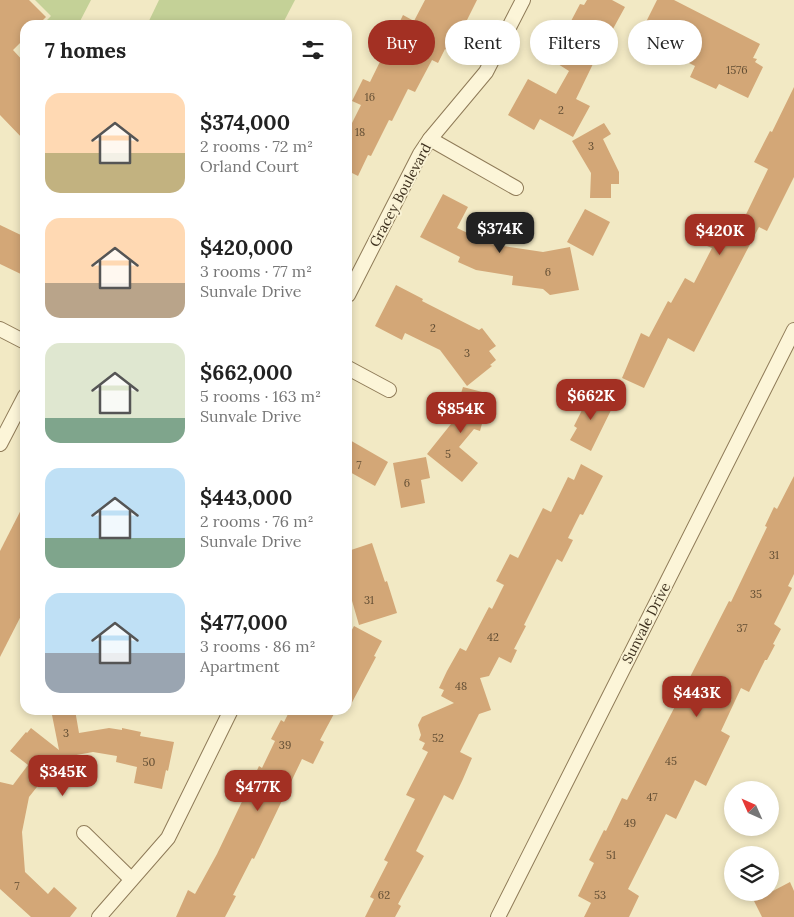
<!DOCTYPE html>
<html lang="en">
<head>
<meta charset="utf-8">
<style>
  body { margin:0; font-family:Lora,serif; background:#f2f2f2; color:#222; height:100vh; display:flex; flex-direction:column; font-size:19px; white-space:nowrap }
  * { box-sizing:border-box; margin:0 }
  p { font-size:16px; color:#767676 }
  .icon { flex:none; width:28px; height:28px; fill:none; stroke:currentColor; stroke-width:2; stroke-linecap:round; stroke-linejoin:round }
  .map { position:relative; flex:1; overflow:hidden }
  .drawer { position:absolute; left:20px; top:20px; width:332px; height:695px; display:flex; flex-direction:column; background:#fff; border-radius:15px; box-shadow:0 2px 8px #0003 }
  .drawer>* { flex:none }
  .top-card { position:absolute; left:368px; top:20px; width:351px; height:45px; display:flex; gap:10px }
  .needle { width:32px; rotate:315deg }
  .buttons { position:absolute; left:724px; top:781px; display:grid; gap:10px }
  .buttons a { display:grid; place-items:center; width:55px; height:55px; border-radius:50%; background:#fff; box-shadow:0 2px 8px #0003; font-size:25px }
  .price { position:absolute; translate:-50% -42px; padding:0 11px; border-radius:10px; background:#a33023; color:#fff; font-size:16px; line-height:32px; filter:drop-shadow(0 1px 2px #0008) }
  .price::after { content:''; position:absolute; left:50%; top:30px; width:15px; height:11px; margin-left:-8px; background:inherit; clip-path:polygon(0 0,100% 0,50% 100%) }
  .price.current { background:#222; color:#fff }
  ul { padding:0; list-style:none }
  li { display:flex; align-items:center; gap:15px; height:125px; padding:0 25px }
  li span { display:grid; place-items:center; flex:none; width:140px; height:100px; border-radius:15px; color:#555 }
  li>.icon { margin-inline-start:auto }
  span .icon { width:60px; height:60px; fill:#fffc; stroke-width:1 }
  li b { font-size:21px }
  h2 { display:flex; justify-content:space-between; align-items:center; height:60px; padding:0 25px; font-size:21px }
  .chip { padding:0 18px; border-radius:22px; background:#fff; box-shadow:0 2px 8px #0003; font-size:18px; line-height:45px }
  .chip.current { background:#a33023; color:#fff }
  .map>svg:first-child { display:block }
</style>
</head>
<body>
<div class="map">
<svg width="794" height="917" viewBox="0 0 794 917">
  <rect width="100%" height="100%" fill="#f2e9c4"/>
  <g fill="#c4d197">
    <polygon points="35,0 91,0 78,25 42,25 51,16"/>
    <polygon points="159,0 295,0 282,25 147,25"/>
  </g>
  <g fill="#d3a777">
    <polygon points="0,0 29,0 46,17 38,25 25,25 25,38 13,50 25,63 25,141 0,115"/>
    <polygon points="425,0 477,0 451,52 445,49 438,63 432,60 415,92 408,89 392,121 389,120 371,156 368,155 358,176 348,171 348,131 361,105 352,101 363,79 370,82 403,15 414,21"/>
    <polygon points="587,0 612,0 625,7 608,38 606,37 576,99 590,106 573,137 540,119 534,130 508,115 528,79 556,94 569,71 550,59 568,22 570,23 580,4 584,5"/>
    <polygon points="657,0 674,0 760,44 753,58 757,59 755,62 763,67 748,98 719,84 716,89 690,77 695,66 669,53 671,50 640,34"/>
    <polygon points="794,87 794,177 767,231 759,227 694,352 668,338 644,388 622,378 641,333 649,337 668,301 671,303 685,278 694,283 712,248 702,244 703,242 700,240 702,236 699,234 706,221 709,222 711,219 737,233 768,169 754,162 770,131 772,132"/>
    <polygon points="604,123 611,134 603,139 619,172 619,184 611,184 611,198 590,198 591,173 572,141"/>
    <polygon points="443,194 468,207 457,228 472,235 470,241 543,252 570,247 579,290 550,295 543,289 512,285 513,276 476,270 458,262 460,257 420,237"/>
    <polygon points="585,209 610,222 593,256 567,242"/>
    <polygon points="0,225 25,237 25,276 0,264"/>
    <polygon points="396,285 423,299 422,301 479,330 482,328 496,346 489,351 496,360 490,365 492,366 467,386 440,350 405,333 402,340 375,326"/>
    <polygon points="463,387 490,394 480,431 474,429 459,447 478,463 462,482 427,454 451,424"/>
    <polygon points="591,392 614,404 591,451 570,440 577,428 574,426"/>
    <polygon points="348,439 388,462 375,486 348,471"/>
    <polygon points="426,457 430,478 421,480 425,503 401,508 393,463"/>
    <polygon points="581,464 603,476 583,515 580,514 568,538 573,540 562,562 557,559 524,625 526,626 514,649 517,650 511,663 499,657 489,676 480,678 491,710 479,714 460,752 472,758 463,779 453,800 444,795 416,851 424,856 398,904 401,906 395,917 365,917 374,899 370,897 388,862 384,860 415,799 406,795 428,752 422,749 425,743 419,740 421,735 418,725 422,717 454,703 441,696 444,690 439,688 447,671 460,648 466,651 489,607 492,609 504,585 496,581 510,554 518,558 543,508 551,512 568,477 574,480"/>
    <polygon points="794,476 794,574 788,586 792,588 774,624 781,629 773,644 775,645 767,660 765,660 749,692 741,688 721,731 730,736 706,786 695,780 676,819 666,814 628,889 639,896 629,917 584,917 591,903 578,896 594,863 589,860 604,830 606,831 622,798 627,800 729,601 731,602 767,527 765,526 774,507 777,509"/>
    <polygon points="25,502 25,608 0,657 0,551"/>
    <polygon points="372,543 385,582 387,581 397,613 359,625 348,587 348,551"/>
    <polygon points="354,626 382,641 374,656 376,657 348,710 348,637"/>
    <polygon points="75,710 79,733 109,728 122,730 122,728 141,732 140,736 174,742 168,771 166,770 162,789 134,783 137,767 116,762 117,756 93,752 60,758 29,797 22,832 25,872 48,894 54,887 77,908 70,917 31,917 0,889 0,782 13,785 28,765 10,751 26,732 27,733 31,728 59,750 52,715"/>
    <polygon points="290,710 336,710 320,740 324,742 313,764 302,759 254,859 252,858 233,895 236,896 225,917 176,917 188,890 195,894 217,854 259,766 262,768 275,741 271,739 281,720 284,722"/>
    <polygon points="790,882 794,891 794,917 762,917 754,901"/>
  </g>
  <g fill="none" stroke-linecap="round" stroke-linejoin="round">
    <defs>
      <g id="street">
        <polyline points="430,139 516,188"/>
        <polyline points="348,295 420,154 430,139 486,72 523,0"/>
        <polyline points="0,329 25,342"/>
        <polyline points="348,368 389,390"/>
        <polyline points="0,444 25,396"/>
        <polyline points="84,833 131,879"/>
        <polyline points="99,917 168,838 231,710"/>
        <polyline points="498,917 794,330"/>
      </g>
    </defs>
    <use href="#street" stroke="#8f7b58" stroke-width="16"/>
    <use href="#street" stroke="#fcf5d8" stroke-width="14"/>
  </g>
  <g text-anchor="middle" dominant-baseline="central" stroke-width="4" stroke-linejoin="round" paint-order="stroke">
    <g font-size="11" fill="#624e34">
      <text x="737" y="70">1576</text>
      <text x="370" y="97">16</text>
      <text x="561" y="110">2</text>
      <text x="360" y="132">18</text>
      <text x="591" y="146">3</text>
      <text x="548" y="272">6</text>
      <text x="433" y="328">2</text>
      <text x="467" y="353">3</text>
      <text x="448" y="454">5</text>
      <text x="359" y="465">7</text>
      <text x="407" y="483">6</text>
      <text x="774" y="555">31</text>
      <text x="756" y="594">35</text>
      <text x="369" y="600">31</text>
      <text x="742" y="628">37</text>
      <text x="493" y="637">42</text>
      <text x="461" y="686">48</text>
      <text x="66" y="733">3</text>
      <text x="438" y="738">52</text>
      <text x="285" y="745">39</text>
      <text x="671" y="761">45</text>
      <text x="149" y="762">50</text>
      <text x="652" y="797">47</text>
      <text x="630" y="823">49</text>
      <text x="611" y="855">51</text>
      <text x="17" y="886">7</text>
      <text x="384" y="895">62</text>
      <text x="600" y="895">53</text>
    </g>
    <g font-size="14" fill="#3d301e" stroke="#f9f2d4">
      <text transform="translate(400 195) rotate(-62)">Gracey Boulevard</text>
      <text transform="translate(646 623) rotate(-63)">Sunvale Drive</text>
    </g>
  </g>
</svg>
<div class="buttons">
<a><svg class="needle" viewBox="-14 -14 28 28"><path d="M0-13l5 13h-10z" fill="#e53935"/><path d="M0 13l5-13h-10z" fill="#767676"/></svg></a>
<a><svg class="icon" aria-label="layers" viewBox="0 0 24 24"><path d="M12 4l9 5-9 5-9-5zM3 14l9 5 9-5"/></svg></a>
</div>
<b class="price current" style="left:500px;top:254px">$374K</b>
<b class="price" style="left:720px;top:256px">$420K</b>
<b class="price" style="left:591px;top:421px">$662K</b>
<b class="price" style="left:461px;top:434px">$854K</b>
<b class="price" style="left:697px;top:718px">$443K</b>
<b class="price" style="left:63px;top:797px">$345K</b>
<b class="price" style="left:258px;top:812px">$477K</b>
<div class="top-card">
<a class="chip current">Buy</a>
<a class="chip">Rent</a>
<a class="chip">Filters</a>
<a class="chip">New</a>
</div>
<section class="drawer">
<h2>7 homes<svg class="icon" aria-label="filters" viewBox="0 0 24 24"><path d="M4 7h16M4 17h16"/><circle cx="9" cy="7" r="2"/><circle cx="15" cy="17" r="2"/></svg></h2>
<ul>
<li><span style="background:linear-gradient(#ffd9b3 60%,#c2b280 0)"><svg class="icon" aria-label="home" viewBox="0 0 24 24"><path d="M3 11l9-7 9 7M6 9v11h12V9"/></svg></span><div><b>$374,000</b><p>2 rooms · 72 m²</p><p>Orland Court</p></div></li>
<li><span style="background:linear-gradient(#ffd9b3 65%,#b9a48a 0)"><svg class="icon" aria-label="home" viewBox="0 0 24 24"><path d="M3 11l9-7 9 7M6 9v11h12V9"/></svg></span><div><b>$420,000</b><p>3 rooms · 77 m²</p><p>Sunvale Drive</p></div></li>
<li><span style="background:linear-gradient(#dfe7d0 75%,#7fa58c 0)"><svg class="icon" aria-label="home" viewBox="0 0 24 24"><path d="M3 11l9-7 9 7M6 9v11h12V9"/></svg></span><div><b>$662,000</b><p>5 rooms · 163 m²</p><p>Sunvale Drive</p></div></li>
<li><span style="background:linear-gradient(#bfe0f5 70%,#7fa58c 0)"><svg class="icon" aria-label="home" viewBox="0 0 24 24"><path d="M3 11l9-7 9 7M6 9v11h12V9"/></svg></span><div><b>$443,000</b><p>2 rooms · 76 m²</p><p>Sunvale Drive</p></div></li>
<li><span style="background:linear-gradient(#bfe0f5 60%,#9aa5b1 0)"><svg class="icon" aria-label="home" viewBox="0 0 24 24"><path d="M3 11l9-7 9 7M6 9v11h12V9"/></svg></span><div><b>$477,000</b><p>3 rooms · 86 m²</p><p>Apartment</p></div></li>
</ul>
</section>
</div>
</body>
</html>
